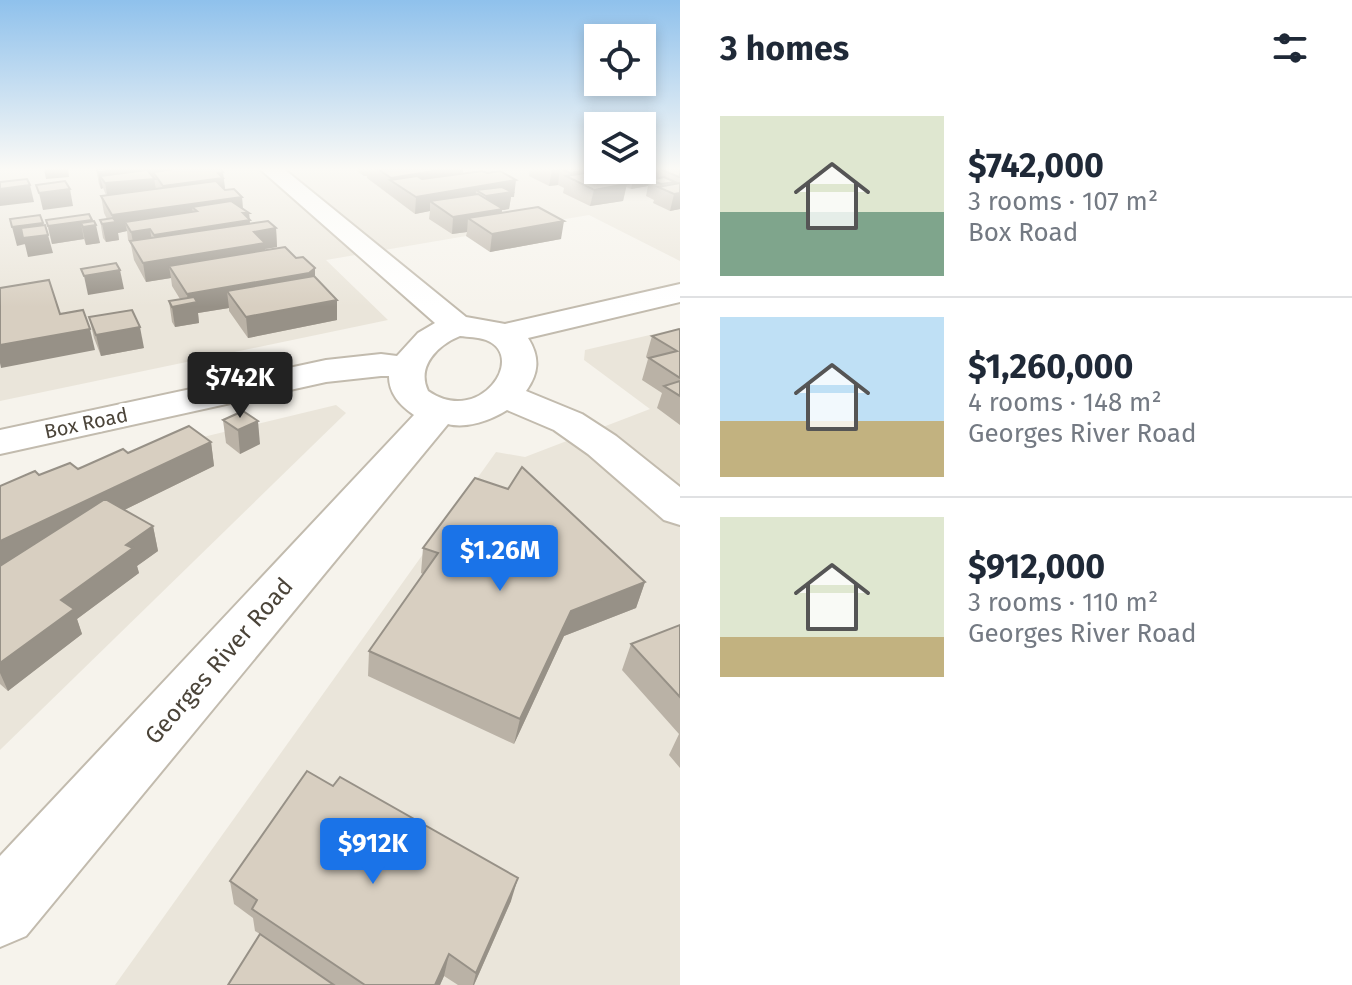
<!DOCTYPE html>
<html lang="en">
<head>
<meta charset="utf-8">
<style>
  body { margin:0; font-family:"Fira Sans",sans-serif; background:#f2f2f3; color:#1f2937; height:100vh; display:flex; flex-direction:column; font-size:30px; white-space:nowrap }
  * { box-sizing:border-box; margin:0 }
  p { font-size:26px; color:#747a83 }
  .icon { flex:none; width:44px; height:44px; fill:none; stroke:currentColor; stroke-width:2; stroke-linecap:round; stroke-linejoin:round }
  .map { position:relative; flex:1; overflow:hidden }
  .drawer { display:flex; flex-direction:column; background:#fff; width:672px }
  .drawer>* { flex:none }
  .tools { position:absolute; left:584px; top:24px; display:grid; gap:16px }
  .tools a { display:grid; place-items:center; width:72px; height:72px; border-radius:0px; background:#fff; box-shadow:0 4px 12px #0003; font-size:40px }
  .price { position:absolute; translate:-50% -68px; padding:0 18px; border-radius:8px; background:#1a73e8; color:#fff; font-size:26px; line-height:52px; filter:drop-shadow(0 2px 4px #0008) }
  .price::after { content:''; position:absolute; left:50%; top:48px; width:24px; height:18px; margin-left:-12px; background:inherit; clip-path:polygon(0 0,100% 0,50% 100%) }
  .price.selected { background:#222; color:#fff }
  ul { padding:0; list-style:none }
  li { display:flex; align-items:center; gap:24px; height:200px; padding:0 40px }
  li+li { border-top:2px solid #e0e1e3 }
  li span { display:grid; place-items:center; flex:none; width:224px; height:160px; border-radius:0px; color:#555 }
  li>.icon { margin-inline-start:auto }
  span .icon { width:96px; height:96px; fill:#fffc; stroke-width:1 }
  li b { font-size:34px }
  h2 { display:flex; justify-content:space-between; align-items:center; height:96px; padding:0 40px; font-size:34px }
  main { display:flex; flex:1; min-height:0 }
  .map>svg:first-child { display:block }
</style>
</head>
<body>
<main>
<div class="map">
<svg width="680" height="985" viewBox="0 0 680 985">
  <rect width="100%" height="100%" fill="#f6f3ec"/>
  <g fill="#eae5da">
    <polygon points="0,169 680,169 680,261 589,215 326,260 388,320 0,401"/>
    <polygon points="680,328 680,985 115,985 496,452 525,457 650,409 584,360 585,350"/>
    <polygon points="336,405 346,413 0,750 0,486"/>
  </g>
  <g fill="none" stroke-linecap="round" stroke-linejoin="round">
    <defs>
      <path id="minor" d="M260,169H284L466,317L505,324L680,284V302L528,338C540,357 539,373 526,391L582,414L616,436L680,487V525L664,520L588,454L554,430L507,410C491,420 467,429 448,424L26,936L0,947V856L414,415C400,405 389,394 389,376H381L326,382L0,454V430L326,360L381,354L397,356L418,333L435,323ZM460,336C468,337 478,337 486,340C528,356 480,427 428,391C416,366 438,345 460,336Z"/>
    </defs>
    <use href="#minor" stroke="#c2bbae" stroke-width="4"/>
    <use href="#minor" fill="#fff" fill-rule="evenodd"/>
  </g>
  <g fill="#bab2a6">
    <polygon points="96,169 220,169 224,189 242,197 243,208 249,213 250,223 276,228 277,247 265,249 265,250 315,277 337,300 337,320 248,338 229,311 229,308 198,313 199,323 175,327 172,322 169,301 180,299 172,286 171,278 146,282 134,260 131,245 128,240 127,231 118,233 119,240 106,242 103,238 100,220 107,219 104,213 101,196 106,195 103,188 101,189 99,184"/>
    <polygon points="357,169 463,169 463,173 514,197 511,197 509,209 502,210 502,213 561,239 490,252 466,236 467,232 452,234 429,219 430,211 415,214 367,178 367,176 364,176 357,171"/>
    <polygon points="530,169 680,169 680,209 670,211 653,203 654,200 646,196 648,186 631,189 626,187 623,201 590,206 563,193 564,188 558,185 549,186 529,176"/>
    <polygon points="89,214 100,243 86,245 84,239 52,244 46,220"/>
    <polygon points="89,317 144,348 101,356 94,338"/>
    <polygon points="680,330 680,425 657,408 662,393 642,380 648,359 646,357 652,336"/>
    <polygon points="223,420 260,444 240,454 226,443"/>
    <polygon points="211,442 214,466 124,510 153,526 158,551 137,566 139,573 77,619 82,634 8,691 0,684 0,486 39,475 78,469 128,453"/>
    <polygon points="423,548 645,582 636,608 564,636 514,744 368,676 369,651 423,574 421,573"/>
    <polygon points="680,625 680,768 669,755 679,734 622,670 631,644"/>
    <polygon points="230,881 511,901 474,985 458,985 444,976 440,985 228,985 260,934 255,931 253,918 234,904"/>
  </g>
  <g fill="#979187">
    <polygon points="44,169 68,169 69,177 46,179"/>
    <polygon points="128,169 199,169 153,172 157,196 108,199 105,183 100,176 103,188 101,189 98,172"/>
    <polygon points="445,169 463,169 462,182 391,180 391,178"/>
    <polygon points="560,169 558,185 549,186 552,170"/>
    <polygon points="594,169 598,170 623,170 621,181 586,186 569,178 570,173"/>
    <polygon points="660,169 657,183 650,180 648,186 631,189 635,173"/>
    <polygon points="223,172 225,188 166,203 163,186"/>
    <polygon points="516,180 514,197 511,197 509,209 502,210 500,226 468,218 467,232 452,234 453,217 484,212 486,196 476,190 475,203 430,201 430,211 415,214 416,197"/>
    <polygon points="627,184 623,201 590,206 594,190"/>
    <polygon points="30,185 34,202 0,206 0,189"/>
    <polygon points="70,189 73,206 43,210 39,193"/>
    <polygon points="680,193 680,209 670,211 674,194"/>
    <polygon points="242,197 243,214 197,211 192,207 194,221 125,222 127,231 118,233 119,240 106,242 102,224 113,222 112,215"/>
    <polygon points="249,213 251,238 157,253 154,235"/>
    <polygon points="92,220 93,225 96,225 100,243 86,245 81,223 84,239 52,244 48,226"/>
    <polygon points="564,221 561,239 490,252 492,234"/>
    <polygon points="43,223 46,235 48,235 53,253 28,257 21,228 25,244 17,246 12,227"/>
    <polygon points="276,228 277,247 265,249 266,262 169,266 171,278 146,282 143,263 254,232"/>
    <polygon points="150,229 153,247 134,247 131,232"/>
    <polygon points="315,268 315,287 227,291 229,308 198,313 199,323 175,327 172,307 188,304 187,294"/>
    <polygon points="120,270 124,289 88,295 84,276"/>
    <polygon points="337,300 337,320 248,338 246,317"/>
    <polygon points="140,327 144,348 101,356 96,335"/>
    <polygon points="90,329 95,350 1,368 0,363 0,345"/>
    <polygon points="258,421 260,444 240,454 238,430"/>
    <polygon points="211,442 214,466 0,571 0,541"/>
    <polygon points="153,526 158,551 137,566 139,573 77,619 82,634 8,691 0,673 0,663 61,600 126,545"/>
    <polygon points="645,582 636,608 564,636 514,744 520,719 571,611"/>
    <polygon points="518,878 511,901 474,985 473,985 476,973"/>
    <polygon points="449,954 444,976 440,985 435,985"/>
  </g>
  <g fill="#d8cfc1" stroke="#979187" stroke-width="2">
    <polygon points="96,169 128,169 98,172"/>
    <polygon points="175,169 220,169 223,172 218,173 223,178 163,186 153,172"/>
    <polygon points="378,169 445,169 391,178"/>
    <polygon points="562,169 594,169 570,173"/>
    <polygon points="658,169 635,173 628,170 642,169"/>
    <polygon points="660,169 680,169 680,177 679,177"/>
    <polygon points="147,170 155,179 105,183 100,176"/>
    <polygon points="482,171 487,173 500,171 516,180 416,197 390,180 417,176 422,179"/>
    <polygon points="598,171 627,184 594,190 566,176"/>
    <polygon points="664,177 675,182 661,184 650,180"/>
    <polygon points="27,179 30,185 0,189 0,182"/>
    <polygon points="65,181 70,189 39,193 36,185"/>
    <polygon points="216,181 225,190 234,189 242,197 112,215 101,196"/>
    <polygon points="680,183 680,193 674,194 658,187"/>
    <polygon points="502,187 512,192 486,196 476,190"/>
    <polygon points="478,194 503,209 453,217 430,201"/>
    <polygon points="231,201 249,213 243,213 250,220 154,235 150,229 131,232 125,222 197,211 192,207"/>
    <polygon points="538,207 564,221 492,234 468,218"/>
    <polygon points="89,214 92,220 48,226 46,220"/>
    <polygon points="40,215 43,223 12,227 10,219"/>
    <polygon points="113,218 116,222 102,224 100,220"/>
    <polygon points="94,221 96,225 83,227 81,223"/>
    <polygon points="268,221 276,228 254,232 265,243 143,263 130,241"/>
    <polygon points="45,225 48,235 23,238 21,228"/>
    <polygon points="285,247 296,258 303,257 315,268 309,273 187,294 169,266"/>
    <polygon points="116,263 120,270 84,276 81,269"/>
    <polygon points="314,276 337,300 246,317 227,291"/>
    <polygon points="49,280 60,314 83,310 90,329 0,345 0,288"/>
    <polygon points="194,297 197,302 172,307 169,301"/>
    <polygon points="132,310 140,327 96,335 89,317"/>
    <polygon points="679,329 680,330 680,378 649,358 677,351 652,336"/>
    <polygon points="680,381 680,396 664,386"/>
    <polygon points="243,411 258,421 238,430 223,420"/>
    <polygon points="189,426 211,442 0,541 0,486 35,471 39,475 70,463 78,469 123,449 128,453"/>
    <polygon points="522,467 645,582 571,611 520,719 369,651 438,553 423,548 475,478 508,489"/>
    <polygon points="105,499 153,526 126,545 133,548 61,600 74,609 0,663 0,566"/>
    <polygon points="680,625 680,697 631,644"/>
    <polygon points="307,771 333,786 340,777 518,878 476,973 449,954 435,985 365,985 252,909 257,900 230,881"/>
    <polygon points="260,934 334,985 228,985"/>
  </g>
  <linearGradient id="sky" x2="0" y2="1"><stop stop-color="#8fc1ec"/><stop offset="0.55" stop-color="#fbfaf6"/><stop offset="1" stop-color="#fbfaf6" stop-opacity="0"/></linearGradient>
  <rect width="680" height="307" fill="url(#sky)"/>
  <g text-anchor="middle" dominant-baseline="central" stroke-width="8" stroke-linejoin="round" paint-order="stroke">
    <g font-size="20" fill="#4b4439" stroke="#fff">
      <text transform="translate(86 423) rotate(-12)">Box Road</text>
    </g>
    <g font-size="24" fill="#4b4439" stroke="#fff">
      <text transform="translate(219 661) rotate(-49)">Georges River Road</text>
    </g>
  </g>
</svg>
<div class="tools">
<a><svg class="icon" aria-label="locate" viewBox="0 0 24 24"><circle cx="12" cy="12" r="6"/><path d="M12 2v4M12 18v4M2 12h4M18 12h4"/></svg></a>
<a><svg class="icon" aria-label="layers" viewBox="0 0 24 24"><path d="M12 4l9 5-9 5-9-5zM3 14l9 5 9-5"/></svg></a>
</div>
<b class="price selected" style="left:240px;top:420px">$742K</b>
<b class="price" style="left:500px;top:593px">$1.26M</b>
<b class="price" style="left:373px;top:886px">$912K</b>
</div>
<section class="drawer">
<h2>3 homes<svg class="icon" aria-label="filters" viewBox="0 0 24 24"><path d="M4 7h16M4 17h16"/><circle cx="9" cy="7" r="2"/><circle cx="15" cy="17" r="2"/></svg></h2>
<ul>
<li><span style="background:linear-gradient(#dfe7d0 60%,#7fa58c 0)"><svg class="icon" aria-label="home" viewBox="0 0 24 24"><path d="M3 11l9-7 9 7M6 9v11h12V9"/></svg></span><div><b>$742,000</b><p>3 rooms · 107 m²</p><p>Box Road</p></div></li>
<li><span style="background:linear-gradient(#bfe0f5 65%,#c2b280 0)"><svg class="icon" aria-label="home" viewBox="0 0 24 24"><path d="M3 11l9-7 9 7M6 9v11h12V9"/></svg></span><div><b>$1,260,000</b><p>4 rooms · 148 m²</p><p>Georges River Road</p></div></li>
<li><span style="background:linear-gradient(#dfe7d0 75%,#c2b280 0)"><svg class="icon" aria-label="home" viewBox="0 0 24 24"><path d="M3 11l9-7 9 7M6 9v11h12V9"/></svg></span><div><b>$912,000</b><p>3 rooms · 110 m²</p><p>Georges River Road</p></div></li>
</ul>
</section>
</main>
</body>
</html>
